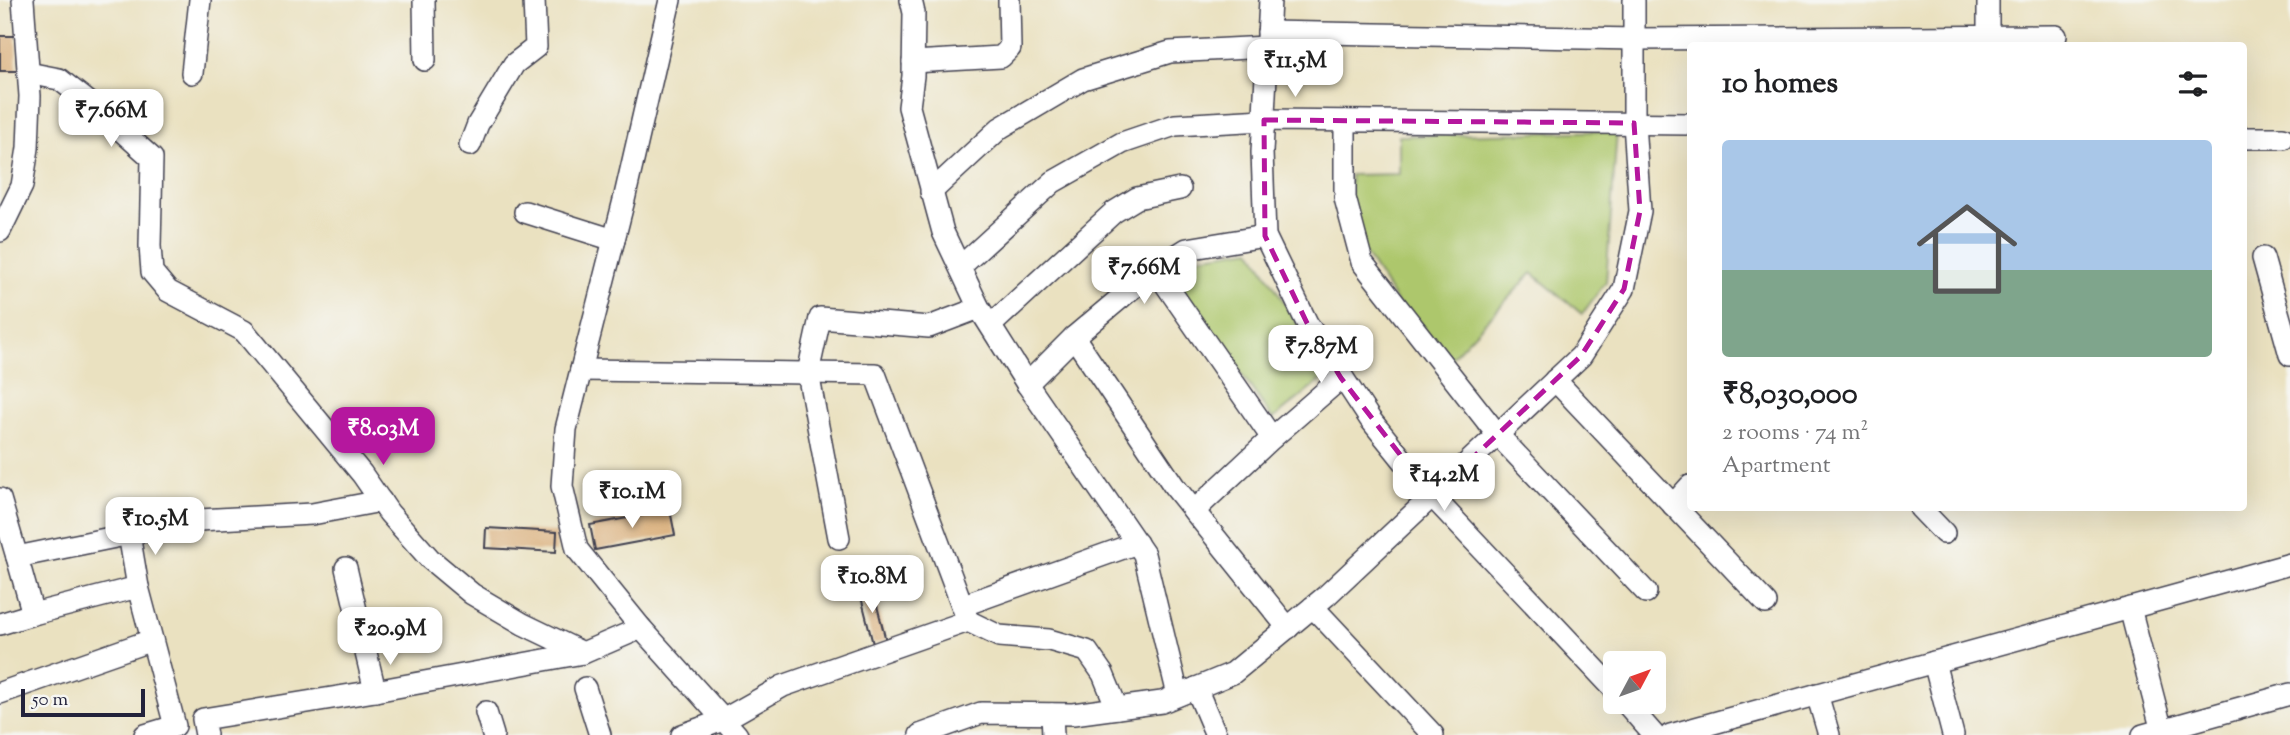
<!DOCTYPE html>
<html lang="en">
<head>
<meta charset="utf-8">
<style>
  body { margin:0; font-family:"Sorts Mill Goudy",serif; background:#f2f2f2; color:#202124; height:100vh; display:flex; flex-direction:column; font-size:26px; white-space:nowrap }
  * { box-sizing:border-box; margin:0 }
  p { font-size:23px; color:#757577 }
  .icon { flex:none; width:38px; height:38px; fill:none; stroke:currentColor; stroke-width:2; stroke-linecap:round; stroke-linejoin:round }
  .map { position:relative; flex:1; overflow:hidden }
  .drawer { position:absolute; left:1687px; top:42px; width:560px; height:469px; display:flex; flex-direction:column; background:#fff; border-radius:7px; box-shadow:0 7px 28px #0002 }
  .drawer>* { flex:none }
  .needle { width:46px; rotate:49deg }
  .fabs { position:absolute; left:1603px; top:651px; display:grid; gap:14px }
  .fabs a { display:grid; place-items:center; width:63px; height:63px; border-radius:7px; background:#fff; box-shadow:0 7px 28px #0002; font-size:35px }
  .scale { position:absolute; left:21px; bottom:18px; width:124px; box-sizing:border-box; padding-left:7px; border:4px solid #22223b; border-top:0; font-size:19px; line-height:24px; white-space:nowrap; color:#22223b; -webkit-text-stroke:5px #f6f6f2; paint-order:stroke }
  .price { position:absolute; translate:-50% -60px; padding:0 16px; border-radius:14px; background:#fff; color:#222; font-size:23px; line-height:46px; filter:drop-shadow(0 2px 4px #0008) }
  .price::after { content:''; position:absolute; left:50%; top:42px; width:21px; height:16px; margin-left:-10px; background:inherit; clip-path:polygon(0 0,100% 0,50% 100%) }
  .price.on { background:#b5179e; color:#fff }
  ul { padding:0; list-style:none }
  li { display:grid; align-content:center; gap:14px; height:371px; padding:0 35px }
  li+li { border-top:2px solid #e0e0e0 }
  li span { display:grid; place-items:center; height:217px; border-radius:7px; color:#555 }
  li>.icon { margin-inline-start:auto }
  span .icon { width:126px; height:126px; fill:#fffc; stroke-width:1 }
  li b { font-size:30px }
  h2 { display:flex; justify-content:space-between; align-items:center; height:84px; padding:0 35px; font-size:30px }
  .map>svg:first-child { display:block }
</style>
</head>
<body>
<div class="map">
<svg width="2290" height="735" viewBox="0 0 2290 735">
  <rect width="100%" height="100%" fill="#f6f6f2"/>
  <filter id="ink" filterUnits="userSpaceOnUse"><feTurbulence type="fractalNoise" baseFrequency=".0143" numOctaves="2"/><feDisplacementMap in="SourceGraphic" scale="14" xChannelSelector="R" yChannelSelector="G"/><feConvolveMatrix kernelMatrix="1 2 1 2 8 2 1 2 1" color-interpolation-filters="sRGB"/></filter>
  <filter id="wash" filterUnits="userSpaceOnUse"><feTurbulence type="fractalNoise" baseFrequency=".00686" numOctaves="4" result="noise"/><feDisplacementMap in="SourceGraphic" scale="28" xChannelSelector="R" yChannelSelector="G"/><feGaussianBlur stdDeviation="1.57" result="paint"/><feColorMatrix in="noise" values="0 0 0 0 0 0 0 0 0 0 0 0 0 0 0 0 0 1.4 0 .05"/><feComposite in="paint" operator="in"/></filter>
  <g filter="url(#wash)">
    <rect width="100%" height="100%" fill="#eae1c0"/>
    <g fill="#adc76c" stroke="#687454" stroke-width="2">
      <polygon points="1617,131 1606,282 1582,314 1532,273 1441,369 1352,234 1350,175 1399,174 1399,136"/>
      <polygon points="1251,249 1329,374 1273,419 1170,273 1192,258"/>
    </g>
    <g id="blocks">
      <g fill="#d9ad78">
        <polygon points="0,36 16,36 17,71 0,71"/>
        <polygon points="670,510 675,535 595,550 590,525"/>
        <polygon points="486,528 557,532 556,552 485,548"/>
        <polygon points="872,586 886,641 873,644 859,589"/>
      </g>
    </g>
  </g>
  <g filter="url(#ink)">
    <use href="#blocks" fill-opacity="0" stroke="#403f4f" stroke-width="2"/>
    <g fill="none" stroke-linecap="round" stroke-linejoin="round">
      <defs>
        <g id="minor">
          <polyline points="424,0 425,60"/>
          <polyline points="670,0 624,200 566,429 562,486 577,549 641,628 737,735"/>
          <polyline points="911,0 914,13 913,76 909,107 943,232 979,308 1027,384 1144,554 1178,695"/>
          <polyline points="1270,0 1262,152 1265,236 1307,323 1370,419 1432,496 1615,690"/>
          <polyline points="1988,0 1988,46"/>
          <polyline points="1268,32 1635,39 2056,36"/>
          <polyline points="913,62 1001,57 1010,48 1009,0"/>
          <polyline points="28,73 59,79 96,108 152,158 150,246 152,272 168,291 244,331 362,474 389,513 430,559 472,594 523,624 583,653 641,628"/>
          <polyline points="192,73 200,0"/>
          <polyline points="1345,121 1345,198 1362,262 1497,434 1646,592"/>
          <polyline points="2244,138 2283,138"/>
          <polyline points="470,145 478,124 514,64 536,47 534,0"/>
          <polyline points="931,192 1000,128 1083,79 1170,52 1267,47"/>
          <polyline points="525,212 614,240"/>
          <polyline points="0,231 22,186 28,148 30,96 23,0"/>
          <polyline points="2263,258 2290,355"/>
          <polyline points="961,266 1053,182 1122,143 1175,125 1264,120 1690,124"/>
          <polyline points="1155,269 1272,438"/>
          <polyline points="991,325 1114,212 1137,198 1180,189"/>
          <polyline points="1074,337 1174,486 1288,628"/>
          <polyline points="581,370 875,374 968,621"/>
          <polyline points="1555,380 1766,603"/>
          <polyline points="1027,384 1074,337 1155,269 1187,249 1265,236"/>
          <polyline points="0,499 17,557"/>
          <polyline points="1673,505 1690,486"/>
          <polyline points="1920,508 1944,533"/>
          <polyline points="1194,511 1272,438 1341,378"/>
          <polyline points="129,534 138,587"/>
          <polyline points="839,538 808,373 820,318 929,327 979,308"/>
          <polyline points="346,568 375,691"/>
          <polyline points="964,605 1137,543"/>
          <polyline points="1313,607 1433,735"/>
          <polyline points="2130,608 2163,735"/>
          <polyline points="0,624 33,614"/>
          <polyline points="1934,662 1953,735"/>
          <polyline points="585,688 600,735"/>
          <polyline points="1196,688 1216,735"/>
          <polyline points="0,693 152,640"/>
          <polyline points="1817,694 1829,735"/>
          <polyline points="1625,702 1654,735"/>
          <polyline points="486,712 493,735"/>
          <polyline points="1052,714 1053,735"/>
          <polyline points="145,735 175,726 138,587 33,614 17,557 199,520 312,514 381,501"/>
          <polyline points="206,735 203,719 375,691 583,653"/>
          <polyline points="682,735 723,720 783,686 968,621 999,636 1049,640 1087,651 1103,674 1117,708"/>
          <polyline points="920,735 981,713 1073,714 1162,702 1233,673 1326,596 1581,356 1624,289 1640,211 1634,123 1634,0"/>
          <polyline points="1670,735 2290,564"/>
          <polyline points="2143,735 2290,694"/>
        </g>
      </defs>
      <use href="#minor" stroke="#403f4f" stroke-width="24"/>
      <use href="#minor" stroke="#fff" stroke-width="21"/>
    </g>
  </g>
  <path fill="none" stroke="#b5179e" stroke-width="5" stroke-dasharray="14 9" stroke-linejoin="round" d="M1264,120L1634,123L1640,211L1624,289L1581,356L1432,496L1341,378L1307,323L1265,236Z"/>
</svg>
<div class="fabs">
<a><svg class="needle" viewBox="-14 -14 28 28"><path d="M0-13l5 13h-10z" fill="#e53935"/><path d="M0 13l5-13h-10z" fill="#757577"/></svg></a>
</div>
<div class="scale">50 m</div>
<b class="price" style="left:1295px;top:99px">₹11.5M</b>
<b class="price" style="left:111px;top:149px">₹7.66M</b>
<b class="price" style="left:1144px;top:306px">₹7.66M</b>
<b class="price" style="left:1321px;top:385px">₹7.87M</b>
<b class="price on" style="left:383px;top:467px">₹8.03M</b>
<b class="price" style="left:1444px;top:513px">₹14.2M</b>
<b class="price" style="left:632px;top:530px">₹10.1M</b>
<b class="price" style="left:155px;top:557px">₹10.5M</b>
<b class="price" style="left:872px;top:615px">₹10.8M</b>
<b class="price" style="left:390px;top:667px">₹20.9M</b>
<section class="drawer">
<h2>10 homes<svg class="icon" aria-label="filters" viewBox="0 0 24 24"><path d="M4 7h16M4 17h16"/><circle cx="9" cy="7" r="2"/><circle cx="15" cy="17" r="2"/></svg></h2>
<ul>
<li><span style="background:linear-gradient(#a9c7e8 60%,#7fa58c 0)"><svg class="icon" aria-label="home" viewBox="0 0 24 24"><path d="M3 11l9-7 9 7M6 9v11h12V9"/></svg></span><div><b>₹8,030,000</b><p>2 rooms · 74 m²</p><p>Apartment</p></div></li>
</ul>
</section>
</div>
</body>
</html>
